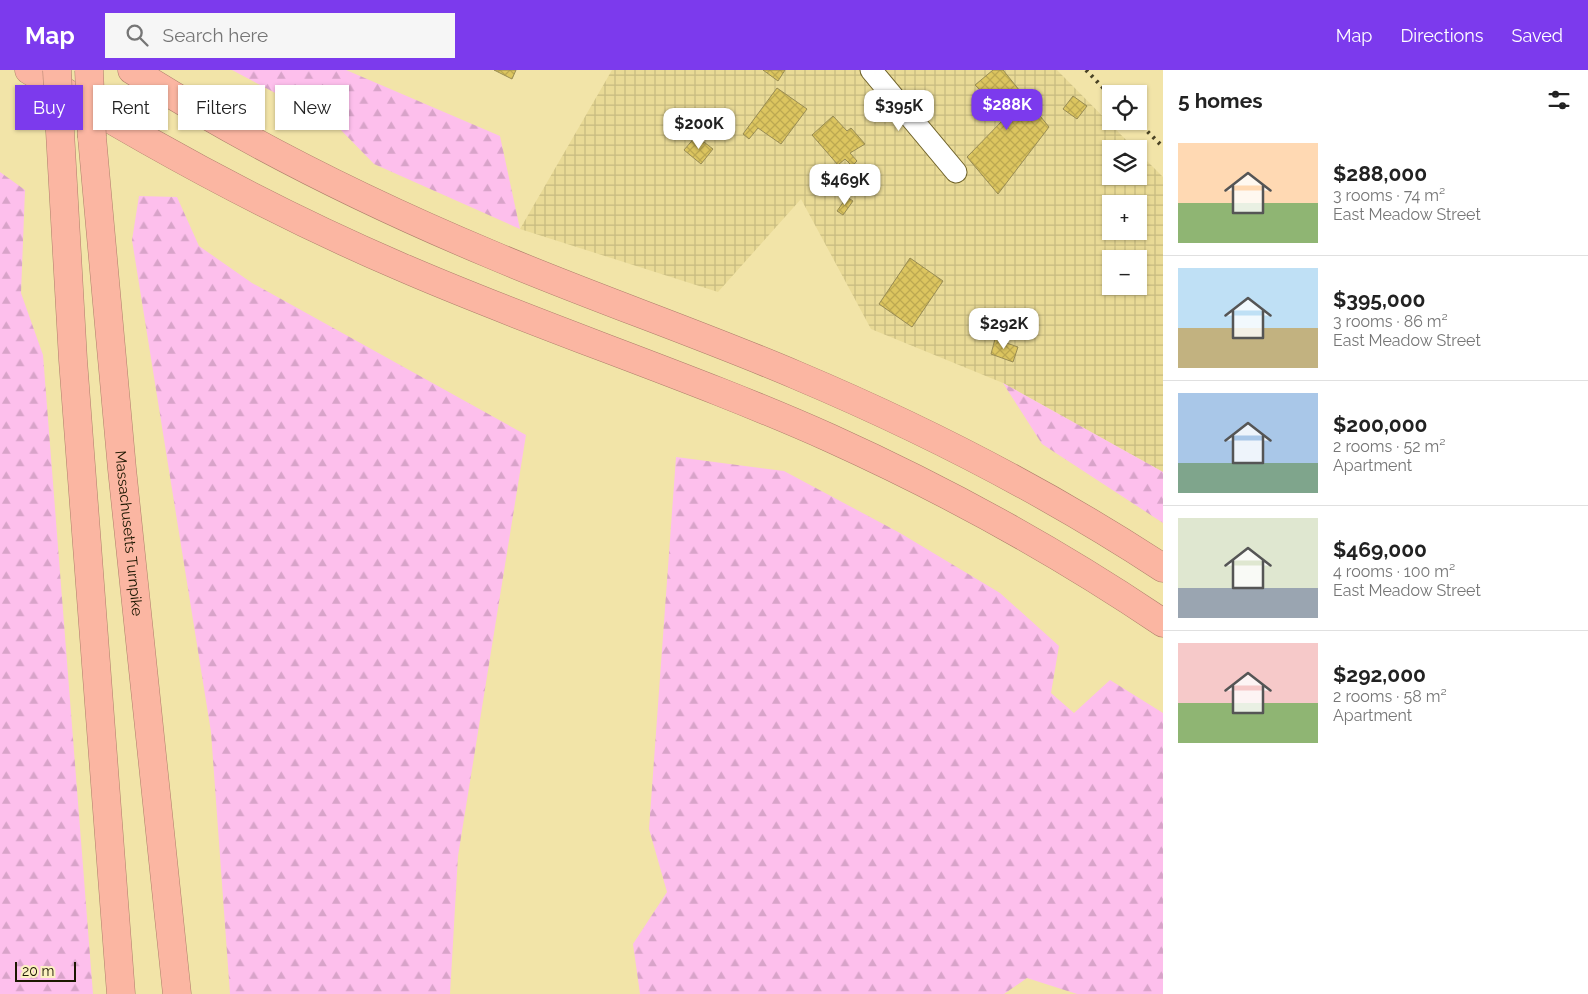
<!DOCTYPE html>
<html lang="en">
<head>
<meta charset="utf-8">
<style>
  body { margin:0; font-family:Raleway,sans-serif; background:#f6f6f6; color:#222; height:100vh; display:flex; flex-direction:column; font-size:19px; white-space:nowrap }
  * { box-sizing:border-box; margin:0 }
  p { font-size:16px; color:#767676 }
  .icon { flex:none; width:28px; height:28px; fill:none; stroke:currentColor; stroke-width:2; stroke-linecap:round; stroke-linejoin:round }
  .map { position:relative; flex:1; overflow:hidden }
  .sheet { display:flex; flex-direction:column; background:#fff; width:425px }
  .sheet>* { flex:none }
  .guide { position:absolute; left:15px; top:15px; width:475px; height:45px; display:flex; gap:10px }
  .tools { position:absolute; left:1102px; top:15px; display:grid; gap:10px }
  .tools a { display:grid; place-items:center; width:45px; height:45px; border-radius:0px; background:#fff; box-shadow:0 1px 4px #0004; font-size:25px }
  .scale { position:absolute; left:15px; bottom:12px; width:61px; box-sizing:border-box; padding-left:5px; border:2px solid #1c1701; border-top:0; font-size:14px; line-height:18px; white-space:nowrap; color:#1c1701; -webkit-text-stroke:4px #fcf1c1; paint-order:stroke }
  .price { position:absolute; translate:-50% -42px; padding:0 11px; border-radius:10px; background:#fff; color:#222; font-size:16px; line-height:32px; filter:drop-shadow(0 1px 2px #0008) }
  .price::after { content:''; position:absolute; left:50%; top:30px; width:15px; height:11px; margin-left:-8px; background:inherit; clip-path:polygon(0 0,100% 0,50% 100%) }
  .price.active { background:#7c3aed; color:#fff }
  ul { padding:0; list-style:none }
  li { display:flex; align-items:center; gap:15px; height:125px; padding:0 15px }
  li+li { border-top:1px solid #e0e0e0 }
  li span { display:grid; place-items:center; flex:none; width:140px; height:100px; border-radius:0px; color:#555 }
  li>.icon { margin-inline-start:auto }
  span .icon { width:60px; height:60px; fill:#fffc; stroke-width:1 }
  li b { font-size:21px }
  h2 { display:flex; justify-content:space-between; align-items:center; height:60px; padding:0 15px; font-size:21px }
  .tag { padding:0 18px; border-radius:0px; background:#fff; box-shadow:0 1px 4px #0004; font-size:18px; line-height:45px }
  .tag.active { background:#7c3aed; color:#fff }
  header { display:flex; align-items:center; gap:30px; box-sizing:border-box; height:70px; padding:0 25px; background:#7c3aed; color:#fff }
  header strong { font-size:24px }
  nav { display:flex; gap:28px; margin-inline-start:auto; font-size:18px }
  .search { width:350px; height:45px; background:#f6f6f6; display:flex; align-items:center; gap:12px; box-sizing:border-box; padding:0 18px; border-radius:0px; color:#767676; font-size:19px }
  main { display:flex; flex:1; min-height:0 }
  .map>svg:first-child { display:block }
</style>
</head>
<body>
<header>
<strong>Map</strong>
<div class="search"><svg class="icon" aria-label="search" viewBox="0 0 24 24"><circle cx="10" cy="10" r="6"/><path d="M15 15l6 6"/></svg>Search here</div>
<nav><a>Map</a><a>Directions</a><a>Saved</a></nav>
</header>
<main>
<div class="map">
<svg width="1163" height="924" viewBox="0 0 1163 924">
  <defs>
    <pattern id="industrial-grid" width="8" height="8" patternUnits="userSpaceOnUse" patternTransform="scale(1.25)"><rect width="8" height="8" fill="#e9da96"/><path d="M0 4h8M4 0v8" fill="none" stroke="#c7ba80"/></pattern>
    <pattern id="forest-firs" width="22" height="20" patternUnits="userSpaceOnUse" patternTransform="scale(1.25)"><rect width="22" height="20" fill="#fdbfec"/><path d="M5 1l3.5 6h-7zM16 11l3.5 6h-7z" fill="#d8a3c9"/></pattern>
    <pattern id="building-cross-hatch" width="8" height="8" patternUnits="userSpaceOnUse" patternTransform="scale(1.25)"><rect width="8" height="8" fill="#dcc55f"/><path d="M0 0l8 8M0 8l8-8" fill="none" stroke="#bca851"/></pattern>
  </defs>
  <rect width="100%" height="100%" fill="#f2e4a8"/>
  <path fill="url(#industrial-grid)" fill-rule="evenodd" d="M612,0H1057L1135,79H1111V106H1139V83L1163,107V402L1003,313L871,259L801,129L718,222L520,159ZM1111,134H1139V161H1111ZM1111,189H1139V216H1111Z"/>
  <g fill="url(#forest-firs)">
    <polygon points="232,0 346,0 500,66 520,159 374,94 336,55"/>
    <polygon points="0,102 25,120 21,223 43,285 93,924 0,924"/>
    <polygon points="139,126 177,127 199,176 252,213 526,365 458,786 450,924 230,924 211,662 132,170"/>
    <polygon points="1003,313 1163,402 1163,453 1042,374"/>
    <polygon points="676,387 784,401 900,463 1000,523 1059,576 1051,623 1074,643 1110,610 1163,643 1163,924 1077,924 1027,908 1004,924 640,924 633,874 667,822 649,759"/>
  </g>
  <g fill="url(#building-cross-hatch)" stroke="#998c53">
    <polygon points="494,0 516,0 512,9"/>
    <polygon points="763,0 785,0 778,11"/>
    <polygon points="993,0 1003,0 1049,57 998,124 967,87 1006,47 975,15"/>
    <polygon points="777,18 807,39 781,74 758,58 749,69 743,64"/>
    <polygon points="1073,26 1087,36 1077,49 1063,39"/>
    <polygon points="833,46 847,61 851,58 865,74 850,83 857,91 852,96 845,89 838,95 812,65"/>
    <polygon points="696,66 713,79 701,94 684,80"/>
    <polygon points="847,127 853,131 843,145 837,141"/>
    <polygon points="910,188 943,211 912,257 879,234"/>
    <polygon points="995,269 1018,277 1013,292 991,284"/>
  </g>
  <g fill="none" stroke-linecap="round" stroke-linejoin="round">
    <defs>
      <polyline id="street" points="871,0 956,102"/>
      <g id="highway">
        <path d="M29,0C148,74 271,141 399,196C541,258 689,305 830,368C945,420 1058,482 1163,553"/>
        <path d="M132,0C245,72 366,132 490,184C591,227 695,262 796,305C924,359 1047,422 1163,498"/>
        <polyline points="59,44 73,290 121,924"/>
        <path id="s1" d="M92,67L122,399L177,924"/>
      </g>
    </defs>
    <use href="#street" stroke="#6f6229" stroke-width="23"/>
    <use href="#highway" stroke="#ad7e6a" stroke-width="29"/>
    <use href="#street" stroke="#fff" stroke-width="21"/>
    <use href="#highway" stroke="#fbb6a2" stroke-width="28"/>
    <g stroke="#494224" stroke-width="4" stroke-dasharray="2.5 5" stroke-linecap="butt">
      <polyline points="1086,0 1111,26"/>
      <polyline points="1137,51 1163,77"/>
    </g>
    <defs>
      <g id="highway-bridge">
        <polyline points="57,0 59,44"/>
        <polyline points="89,0 92,67"/>
      </g>
    </defs>
    <use href="#highway-bridge" stroke="#ad7e6a" stroke-width="29" stroke-linecap="butt"/>
    <use href="#highway-bridge" stroke="#fbb6a2" stroke-width="28"/>
  </g>
  <g text-anchor="middle" dominant-baseline="central" stroke-width="4" stroke-linejoin="round" paint-order="stroke">
    <g font-size="15" fill="#1c1701" stroke="#fcf1c1">
      <text stroke="none"><textPath href="#s1" startOffset="398">Massachusetts Turnpike</textPath></text>
    </g>
  </g>
</svg>
<div class="tools">
<a><svg class="icon" aria-label="locate" viewBox="0 0 24 24"><circle cx="12" cy="12" r="6"/><path d="M12 2v4M12 18v4M2 12h4M18 12h4"/></svg></a>
<a><svg class="icon" aria-label="layers" viewBox="0 0 24 24"><path d="M12 4l9 5-9 5-9-5zM3 14l9 5 9-5"/></svg></a>
<a>+</a>
<a>−</a>
</div>
<div class="scale">20 m</div>
<b class="price active" style="left:1007px;top:61px">$288K</b>
<b class="price" style="left:899px;top:62px">$395K</b>
<b class="price" style="left:699px;top:80px">$200K</b>
<b class="price" style="left:845px;top:136px">$469K</b>
<b class="price" style="left:1004px;top:280px">$292K</b>
<div class="guide">
<a class="tag active">Buy</a>
<a class="tag">Rent</a>
<a class="tag">Filters</a>
<a class="tag">New</a>
</div>
</div>
<section class="sheet">
<h2>5 homes<svg class="icon" aria-label="filters" viewBox="0 0 24 24"><path d="M4 7h16M4 17h16"/><circle cx="9" cy="7" r="2"/><circle cx="15" cy="17" r="2"/></svg></h2>
<ul>
<li><span style="background:linear-gradient(#ffd9b3 60%,#8fb573 0)"><svg class="icon" aria-label="home" viewBox="0 0 24 24"><path d="M3 11l9-7 9 7M6 9v11h12V9"/></svg></span><div><b>$288,000</b><p>3 rooms · 74 m²</p><p>East Meadow Street</p></div></li>
<li><span style="background:linear-gradient(#bfe0f5 60%,#c2b280 0)"><svg class="icon" aria-label="home" viewBox="0 0 24 24"><path d="M3 11l9-7 9 7M6 9v11h12V9"/></svg></span><div><b>$395,000</b><p>3 rooms · 86 m²</p><p>East Meadow Street</p></div></li>
<li><span style="background:linear-gradient(#a9c7e8 70%,#7fa58c 0)"><svg class="icon" aria-label="home" viewBox="0 0 24 24"><path d="M3 11l9-7 9 7M6 9v11h12V9"/></svg></span><div><b>$200,000</b><p>2 rooms · 52 m²</p><p>Apartment</p></div></li>
<li><span style="background:linear-gradient(#dfe7d0 70%,#9aa5b1 0)"><svg class="icon" aria-label="home" viewBox="0 0 24 24"><path d="M3 11l9-7 9 7M6 9v11h12V9"/></svg></span><div><b>$469,000</b><p>4 rooms · 100 m²</p><p>East Meadow Street</p></div></li>
<li><span style="background:linear-gradient(#f6c9c9 60%,#8fb573 0)"><svg class="icon" aria-label="home" viewBox="0 0 24 24"><path d="M3 11l9-7 9 7M6 9v11h12V9"/></svg></span><div><b>$292,000</b><p>2 rooms · 58 m²</p><p>Apartment</p></div></li>
</ul>
</section>
</main>
</body>
</html>
